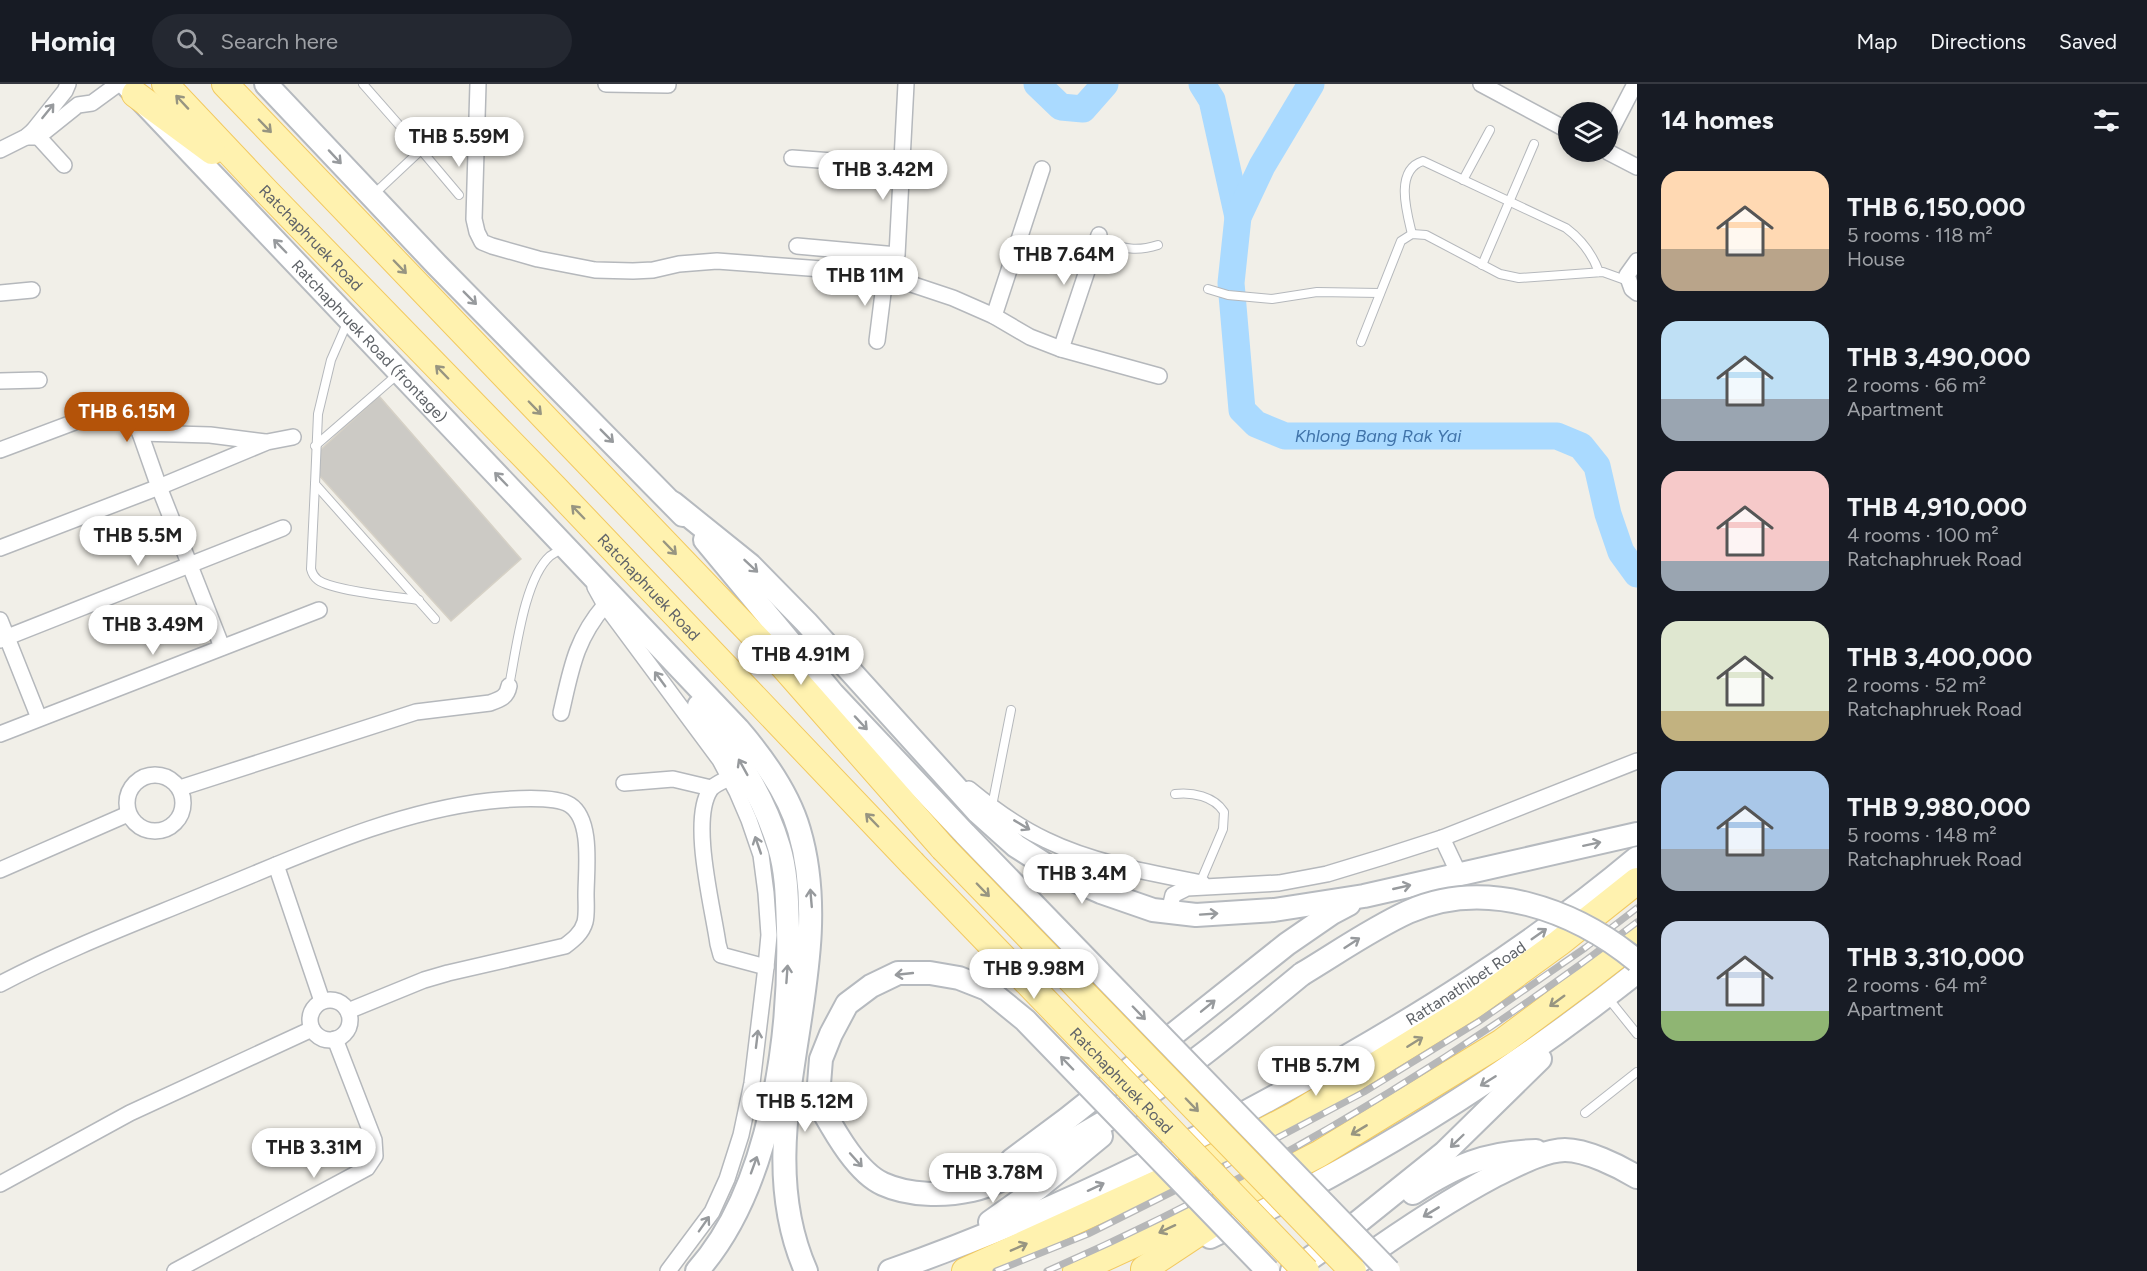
<!DOCTYPE html>
<html lang="en">
<head>
<meta charset="utf-8">
<style>
  body { margin:0; font-family:Figtree,sans-serif; background:#242831; color:#f1f3f6; height:100vh; display:flex; flex-direction:column; font-size:22px; white-space:nowrap }
  * { box-sizing:border-box; margin:0 }
  p { font-size:20px; color:#9ea1a6 }
  .icon { flex:none; width:33px; height:33px; fill:none; stroke:currentColor; stroke-width:2; stroke-linecap:round; stroke-linejoin:round }
  .map { position:relative; flex:1; overflow:hidden }
  .drawer { display:flex; flex-direction:column; background:#171b24; width:510px }
  .drawer>* { flex:none }
  .buttons { position:absolute; left:1558px; top:18px; display:grid; gap:12px }
  .buttons a { display:grid; place-items:center; width:60px; height:60px; border-radius:50%; background:#171b24; box-shadow:0 3px 9px #0003; font-size:30px }
  .price { position:absolute; translate:-50% -51px; padding:0 14px; border-radius:21px; background:#fff; color:#222; font-size:20px; line-height:39px; filter:drop-shadow(0 2px 3px #0008) }
  .price::after { content:''; position:absolute; left:50%; top:36px; width:18px; height:14px; margin-left:-9px; background:inherit; clip-path:polygon(0 0,100% 0,50% 100%) }
  .price.current { background:#b45309; color:#fff }
  ul { padding:0; list-style:none }
  li { display:flex; align-items:center; gap:18px; height:150px; padding:0 24px }
  li span { display:grid; place-items:center; flex:none; width:168px; height:120px; border-radius:18px; color:#555 }
  li>.icon { margin-inline-start:auto }
  span .icon { width:72px; height:72px; fill:#fffc; stroke-width:1 }
  li b { font-size:26px }
  h2 { display:flex; justify-content:space-between; align-items:center; height:72px; padding:0 24px; font-size:26px }
  header { display:flex; align-items:center; gap:36px; box-sizing:border-box; height:84px; padding:0 30px; background:#171b24; border-bottom:2px solid #363941 }
  header strong { font-size:28px }
  nav { display:flex; gap:33px; margin-inline-start:auto; font-size:21px }
  .search { width:420px; height:54px; background:#242831; display:flex; align-items:center; gap:15px; box-sizing:border-box; padding:0 21px; border-radius:33px; color:#9ea1a6; font-size:22px }
  main { display:flex; flex:1; min-height:0 }
  .map>svg:first-child { display:block }
</style>
</head>
<body>
<header>
<strong>Homiq</strong>
<div class="search"><svg class="icon" aria-label="search" viewBox="0 0 24 24"><circle cx="10" cy="10" r="6"/><path d="M15 15l6 6"/></svg>Search here</div>
<nav><a>Map</a><a>Directions</a><a>Saved</a></nav>
</header>
<main>
<div class="map">
<svg width="1637" height="1187" viewBox="0 0 1637 1187">
  <rect width="100%" height="100%" fill="#f1efe8"/>
  <g fill="none" stroke-linecap="round" stroke-linejoin="round">
    <g stroke="#aadaff" stroke-width="27">
      <polyline points="1037,0 1061,23 1083,25 1105,0"/>
      <polyline points="1202,0 1212,16 1238,133"/>
      <path id="s1" d="M1311,0L1262,82L1238,133L1231,199L1242,326L1256,340L1285,352H1557L1581,362L1597,382L1608,430L1621,468L1637,490"/>
    </g>
  </g>
  <polygon fill="#cccac5" stroke="#d6d1c6" stroke-width="1.5" points="379,312 521,475 451,537 316,388 317,369"/>
  <g fill="none" stroke-linecap="round" stroke-linejoin="round">
    <defs>
      <g id="service">
        <polyline points="363,0 421,66"/>
        <polyline points="1463,96 1490,46"/>
        <polyline points="373,111 421,66 459,111"/>
        <path d="M1412,150C1407,129 1394,86 1423,77L1566,144C1582,156 1592,169 1599,188"/>
        <path d="M1097,156C1121,163 1133,169 1158,161"/>
        <polyline points="1482,181 1534,60"/>
        <polyline points="1208,205 1228,211 1272,215 1317,208 1380,209"/>
        <polyline points="348,237 331,276 318,330 315,400 435,535"/>
        <polyline points="1361,258 1401,157 1412,150 1426,151 1500,190 1519,194 1603,188 1628,197"/>
        <polyline points="315,362 398,290"/>
        <path d="M315,400L311,485C312,489 314,493 318,496C333,507 397,513 419,516"/>
        <path d="M509,602C516,568 524,495 550,472C553,470 558,467 562,465"/>
        <path d="M1175,710C1192,708 1214,712 1224,728L1223,745L1200,799"/>
        <polyline points="992,722 1011,626"/>
        <polyline points="1608,914 1637,950"/>
        <polyline points="1585,1029 1637,988"/>
      </g>
      <g id="minor">
        <polyline points="478,0 474,135 477,148 482,158 492,162 538,175 595,186 633,187 653,186 679,180 717,177 822,185 893,194 953,214 994,232 1030,253 1061,265 1159,292"/>
        <polyline points="606,0 668,1"/>
        <polyline points="1481,0 1569,47"/>
        <polyline points="33,47 64,81"/>
        <polyline points="1608,52 1635,0"/>
        <polyline points="26,53 38,53 78,21 92,19 118,0"/>
        <polyline points="0,66 26,53 33,47 65,7 68,0"/>
        <polyline points="1608,68 1637,83"/>
        <polyline points="792,74 901,82"/>
        <polyline points="797,162 897,171 906,0"/>
        <polyline points="1637,177 1627,191 1632,205 1637,209"/>
        <polyline points="0,209 32,206"/>
        <polyline points="994,232 1042,85"/>
        <polyline points="877,257 885,193"/>
        <polyline points="1061,265 1099,151"/>
        <polyline points="0,297 39,296"/>
        <polyline points="140,349 159,403 222,563"/>
        <path d="M0,366L112,324C133,323 133,332 140,349L210,351L265,358"/>
        <polyline points="0,464 159,403 267,358 293,353"/>
        <polyline points="595,503 605,521 720,676 737,708 749,736 761,771 766,809 769,851 766,883 752,999 741,1051 727,1095 712,1128 668,1187"/>
        <polyline points="0,536 39,634"/>
        <polyline points="0,556 283,444"/>
        <path d="M561,629C571,586 575,556 605,521"/>
        <polyline points="0,650 319,526"/>
        <circle cx="155" cy="719" r="28"/>
        <path d="M729,694C723,697 713,701 710,706C690,737 713,824 718,860L721,871L766,883"/>
        <polyline points="624,699 673,695 711,704"/>
        <path d="M180,704L416,628L490,619C501,615 507,613 509,602"/>
        <path d="M969,705C992,724 1018,743 1046,756C1093,779 1151,789 1202,799"/>
        <polyline points="1442,754 1459,790"/>
        <polyline points="276,781 322,917"/>
        <polyline points="0,786 128,730"/>
        <polyline points="1169,828 1173,811 1187,804 1279,799 1327,790 1383,773 1442,754 1637,677"/>
        <path d="M0,900C68,864 141,837 213,807C302,771 392,728 489,717C507,715 555,711 570,721C593,736 586,786 586,811C586,819 587,830 585,838C582,849 573,856 565,862L448,889L424,896L348,927"/>
        <circle cx="330" cy="936" r="20"/>
        <polyline points="0,1100 130,1029 312,945"/>
        <polyline points="175,1187 367,1084 375,1072 374,1056 335,955"/>
      </g>
      <g id="secondary">
        <path id="s2" d="M126,0L738,645C763,674 788,708 799,746C842,891 743,1044 806,1187"/>
        <polyline points="266,0 437,181 683,431"/>
        <polyline points="673,419 750,481 806,538 978,728 1016,762 1060,790 1101,808 1153,826 1196,831 1274,826 1364,812 1637,750"/>
        <polyline points="705,456 833,610 966,751"/>
        <path d="M823,1027C836,1050 858,1089 883,1100C909,1112 945,1112 972,1106C1000,1100 1025,1082 1050,1069C1077,1054 1103,1039 1129,1023C1190,984 1246,936 1302,890"/>
        <polyline points="1012,1076 1067,1035 1287,860 1332,829 1349,820"/>
        <path d="M1413,1109C1455,1082 1486,1068 1536,1067"/>
        <polyline points="990,1138 1038,1104 1101,1052"/>
        <path d="M1210,1153C1362,1082 1506,992 1637,888"/>
        <path d="M1357,1179C1402,1147 1447,1117 1496,1091C1515,1082 1544,1066 1565,1066C1586,1066 1619,1082 1637,1093"/>
        <path d="M697,1187C771,1104 791,952 788,844C787,817 787,789 779,763C763,710 733,665 699,622"/>
        <path id="s3" d="M890,1187C1030,1138 1164,1074 1294,1002C1414,936 1531,863 1637,774"/>
        <polyline points="1292,1187 1332,1159 1444,1069 1540,975"/>
      </g>
      <g id="primary">
        <path id="s4" d="M165,0L265,106L554,403L912,779"/>
        <polyline points="225,0 783,582 943,764"/>
        <polyline points="135,10 212,67"/>
        <polyline points="1144,1185 1218,1136"/>
        <polyline points="965,1187 1205,1078 1295,1031 1474,921 1559,859 1637,797"/>
        <polyline points="1076,1187 1226,1118 1319,1070 1502,958 1588,894 1637,856"/>
      </g>
    </defs>
    <use href="#service" stroke="#b5b8bc" stroke-width="10"/>
    <use href="#minor" stroke="#b5b8bc" stroke-width="18"/>
    <use href="#secondary" stroke="#b6babf" stroke-width="26"/>
    <use href="#primary" stroke="#f2c960" stroke-width="28"/>
    <use href="#service" stroke="#fff" stroke-width="8"/>
    <use href="#minor" stroke="#fff" stroke-width="15"/>
    <use href="#secondary" stroke="#fff" stroke-width="22"/>
    <use href="#primary" stroke="#fff2af" stroke-width="26"/>
    <defs>
      <g id="rail">
        <polyline points="996,1187 1088,1150 1228,1080 1364,1008 1478,938 1585,864 1637,824"/>
        <path d="M1047,1187C1257,1095 1455,977 1637,838"/>
      </g>
    </defs>
    <use href="#rail" stroke="#b6b7b8" stroke-width="7"/>
    <use href="#rail" stroke="#fff" stroke-width="4.5" stroke-dasharray="14" stroke-linecap="butt"/>
    <defs>
      <g id="secondary-bridge">
        <polyline points="966,751 1389,1187"/>
        <path d="M1302,890C1337,869 1371,845 1408,828C1486,793 1575,826 1637,877"/>
        <polyline points="823,1027 819,1000 821,975 831,950 847,920 871,902 898,889 930,889 959,894 987,905 1025,936 1268,1187"/>
      </g>
      <g id="primary-bridge">
        <polyline points="943,764 1353,1187"/>
        <path id="s5" d="M912,779L1306,1187"/>
      </g>
    </defs>
    <use href="#secondary-bridge" stroke="#b6babf" stroke-width="26" stroke-linecap="butt"/>
    <use href="#primary-bridge" stroke="#f2c960" stroke-width="28" stroke-linecap="butt"/>
    <use href="#secondary-bridge" stroke="#fff" stroke-width="22"/>
    <use href="#primary-bridge" stroke="#fff2af" stroke-width="26"/>
  </g>
  <defs><path id="oneway-shaft" d="M-6 0H5M1.5-3L5.5 0L1.5 3" fill="none" stroke-width="1.6" stroke-linecap="round" stroke-linejoin="round" transform="scale(1.5)"/></defs>
  <g stroke="#979581">
    <use href="#oneway-shaft" transform="translate(182 18) rotate(-133)"/>
    <use href="#oneway-shaft" transform="translate(265 42) rotate(46)"/>
    <use href="#oneway-shaft" transform="translate(400 183) rotate(46)"/>
    <use href="#oneway-shaft" transform="translate(442 288) rotate(-134)"/>
    <use href="#oneway-shaft" transform="translate(535 324) rotate(46)"/>
    <use href="#oneway-shaft" transform="translate(578 428) rotate(-134)"/>
    <use href="#oneway-shaft" transform="translate(670 464) rotate(46)"/>
    <use href="#oneway-shaft" transform="translate(872 736) rotate(-134)"/>
    <use href="#oneway-shaft" transform="translate(983 806) rotate(46)"/>
    <use href="#oneway-shaft" transform="translate(1557 917) rotate(144)"/>
    <use href="#oneway-shaft" transform="translate(1415 958) rotate(-32)"/>
    <use href="#oneway-shaft" transform="translate(1192 1021) rotate(46)"/>
    <use href="#oneway-shaft" transform="translate(1359 1046) rotate(149)"/>
    <use href="#oneway-shaft" transform="translate(1167 1145) rotate(155)"/>
    <use href="#oneway-shaft" transform="translate(1019 1163) rotate(-24)"/>
  </g>
  <g stroke="#979a9d">
    <use href="#oneway-shaft" transform="translate(48 27) rotate(-51)"/>
    <use href="#oneway-shaft" transform="translate(335 73) rotate(47)"/>
    <use href="#oneway-shaft" transform="translate(280 162) rotate(-134)"/>
    <use href="#oneway-shaft" transform="translate(470 214) rotate(45)"/>
    <use href="#oneway-shaft" transform="translate(607 352) rotate(45)"/>
    <use href="#oneway-shaft" transform="translate(501 395) rotate(-134)"/>
    <use href="#oneway-shaft" transform="translate(751 482) rotate(43)"/>
    <use href="#oneway-shaft" transform="translate(660 595) rotate(-126)"/>
    <use href="#oneway-shaft" transform="translate(861 639) rotate(47)"/>
    <use href="#oneway-shaft" transform="translate(743 683) rotate(-119)"/>
    <use href="#oneway-shaft" transform="translate(1022 741) rotate(31)"/>
    <use href="#oneway-shaft" transform="translate(1592 760) rotate(-12)"/>
    <use href="#oneway-shaft" transform="translate(758 761) rotate(-109)"/>
    <use href="#oneway-shaft" transform="translate(1402 803) rotate(-13)"/>
    <use href="#oneway-shaft" transform="translate(811 814) rotate(-95)"/>
    <use href="#oneway-shaft" transform="translate(1209 830) rotate(-4)"/>
    <use href="#oneway-shaft" transform="translate(1539 850) rotate(-35)"/>
    <use href="#oneway-shaft" transform="translate(1352 859) rotate(-33)"/>
    <use href="#oneway-shaft" transform="translate(787 890) rotate(-86)"/>
    <use href="#oneway-shaft" transform="translate(904 890) rotate(174)"/>
    <use href="#oneway-shaft" transform="translate(1208 922) rotate(-39)"/>
    <use href="#oneway-shaft" transform="translate(1139 929) rotate(46)"/>
    <use href="#oneway-shaft" transform="translate(757 955) rotate(-83)"/>
    <use href="#oneway-shaft" transform="translate(1067 979) rotate(-134)"/>
    <use href="#oneway-shaft" transform="translate(1488 997) rotate(148)"/>
    <use href="#oneway-shaft" transform="translate(1457 1057) rotate(136)"/>
    <use href="#oneway-shaft" transform="translate(856 1076) rotate(48)"/>
    <use href="#oneway-shaft" transform="translate(754 1081) rotate(-70)"/>
    <use href="#oneway-shaft" transform="translate(1096 1103) rotate(-25)"/>
    <use href="#oneway-shaft" transform="translate(1431 1128) rotate(149)"/>
    <use href="#oneway-shaft" transform="translate(704 1140) rotate(-55)"/>
  </g>
  <g text-anchor="middle" dominant-baseline="central" stroke-width="4.5" stroke-linejoin="round" paint-order="stroke">
    <g font-size="16" fill="#5f6368" stroke="#fff">
      <text stroke="none"><textPath href="#s4" startOffset="212">Ratchaphruek Road</textPath></text>
      <text stroke="none"><textPath href="#s2" startOffset="354">Ratchaphruek Road (frontage)</textPath></text>
      <text stroke="none"><textPath href="#s4" startOffset="698">Ratchaphruek Road</textPath></text>
      <text stroke="none"><textPath href="#s3" startOffset="645">Rattanathibet Road</textPath></text>
      <text stroke="none"><textPath href="#s5" startOffset="302">Ratchaphruek Road</textPath></text>
    </g>
    <g font-size="18" font-style="italic" fill="#4174aa" stroke="#fff">
      <text stroke="none"><textPath href="#s1" startOffset="490">Khlong Bang Rak Yai</textPath></text>
    </g>
  </g>
</svg>
<div class="buttons">
<a><svg class="icon" aria-label="layers" viewBox="0 0 24 24"><path d="M12 4l9 5-9 5-9-5zM3 14l9 5 9-5"/></svg></a>
</div>
<b class="price" style="left:459px;top:84px">THB 5.59M</b>
<b class="price" style="left:883px;top:117px">THB 3.42M</b>
<b class="price" style="left:1064px;top:202px">THB 7.64M</b>
<b class="price" style="left:865px;top:223px">THB 11M</b>
<b class="price current" style="left:127px;top:359px">THB 6.15M</b>
<b class="price" style="left:138px;top:483px">THB 5.5M</b>
<b class="price" style="left:153px;top:572px">THB 3.49M</b>
<b class="price" style="left:801px;top:602px">THB 4.91M</b>
<b class="price" style="left:1082px;top:821px">THB 3.4M</b>
<b class="price" style="left:1034px;top:916px">THB 9.98M</b>
<b class="price" style="left:1316px;top:1013px">THB 5.7M</b>
<b class="price" style="left:805px;top:1049px">THB 5.12M</b>
<b class="price" style="left:314px;top:1095px">THB 3.31M</b>
<b class="price" style="left:993px;top:1120px">THB 3.78M</b>
</div>
<section class="drawer">
<h2>14 homes<svg class="icon" aria-label="filters" viewBox="0 0 24 24"><path d="M4 7h16M4 17h16"/><circle cx="9" cy="7" r="2"/><circle cx="15" cy="17" r="2"/></svg></h2>
<ul>
<li><span style="background:linear-gradient(#ffd9b3 65%,#b9a48a 0)"><svg class="icon" aria-label="home" viewBox="0 0 24 24"><path d="M3 11l9-7 9 7M6 9v11h12V9"/></svg></span><div><b>THB 6,150,000</b><p>5 rooms · 118 m²</p><p>House</p></div></li>
<li><span style="background:linear-gradient(#bfe0f5 65%,#9aa5b1 0)"><svg class="icon" aria-label="home" viewBox="0 0 24 24"><path d="M3 11l9-7 9 7M6 9v11h12V9"/></svg></span><div><b>THB 3,490,000</b><p>2 rooms · 66 m²</p><p>Apartment</p></div></li>
<li><span style="background:linear-gradient(#f6c9c9 75%,#9aa5b1 0)"><svg class="icon" aria-label="home" viewBox="0 0 24 24"><path d="M3 11l9-7 9 7M6 9v11h12V9"/></svg></span><div><b>THB 4,910,000</b><p>4 rooms · 100 m²</p><p>Ratchaphruek Road</p></div></li>
<li><span style="background:linear-gradient(#dfe7d0 75%,#c2b280 0)"><svg class="icon" aria-label="home" viewBox="0 0 24 24"><path d="M3 11l9-7 9 7M6 9v11h12V9"/></svg></span><div><b>THB 3,400,000</b><p>2 rooms · 52 m²</p><p>Ratchaphruek Road</p></div></li>
<li><span style="background:linear-gradient(#a9c7e8 65%,#9aa5b1 0)"><svg class="icon" aria-label="home" viewBox="0 0 24 24"><path d="M3 11l9-7 9 7M6 9v11h12V9"/></svg></span><div><b>THB 9,980,000</b><p>5 rooms · 148 m²</p><p>Ratchaphruek Road</p></div></li>
<li><span style="background:linear-gradient(#c9d6e8 75%,#8fb573 0)"><svg class="icon" aria-label="home" viewBox="0 0 24 24"><path d="M3 11l9-7 9 7M6 9v11h12V9"/></svg></span><div><b>THB 3,310,000</b><p>2 rooms · 64 m²</p><p>Apartment</p></div></li>
</ul>
</section>
</main>
</body>
</html>
